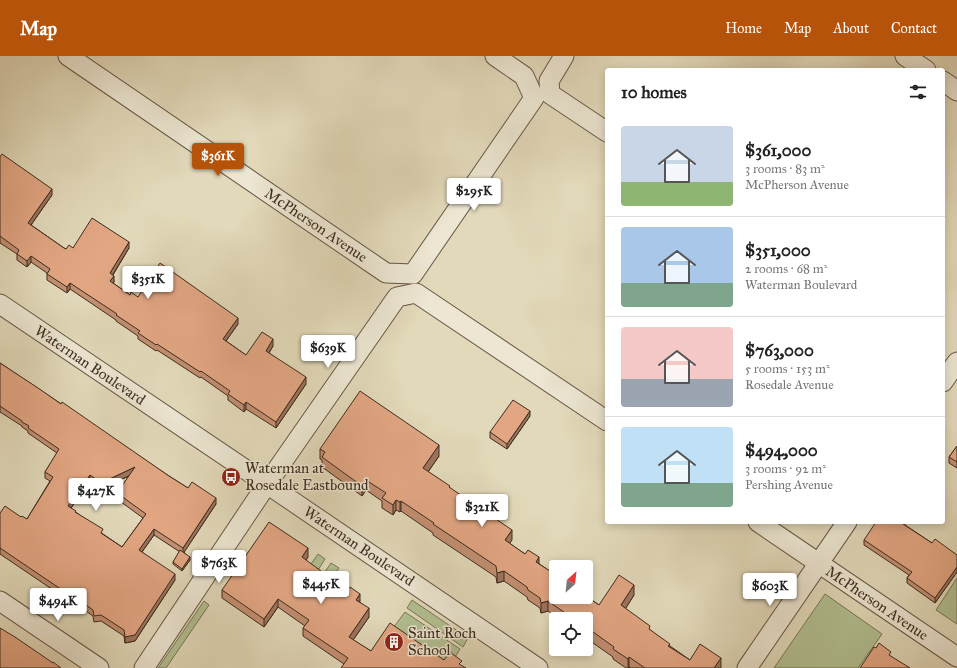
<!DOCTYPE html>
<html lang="en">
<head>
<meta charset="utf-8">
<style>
  body { margin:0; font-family:"IM FELL Great Primer",serif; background:#f6f6f6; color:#222; height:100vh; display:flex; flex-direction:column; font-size:15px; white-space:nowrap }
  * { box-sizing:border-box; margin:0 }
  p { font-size:13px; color:#767676 }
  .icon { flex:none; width:22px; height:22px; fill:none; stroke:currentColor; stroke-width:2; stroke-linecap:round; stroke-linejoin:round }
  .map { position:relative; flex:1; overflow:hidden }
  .side { position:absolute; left:605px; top:12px; width:340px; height:456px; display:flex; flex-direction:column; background:#fff; border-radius:4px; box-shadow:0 2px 10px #0003 }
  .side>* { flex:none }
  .needle { width:26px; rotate:27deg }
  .tools { position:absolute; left:549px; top:504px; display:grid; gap:8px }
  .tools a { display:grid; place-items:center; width:44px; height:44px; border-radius:4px; background:#fff; box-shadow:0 2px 10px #0003; font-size:20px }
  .price { position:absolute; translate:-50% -34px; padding:0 9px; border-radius:4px; background:#fff; color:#222; font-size:13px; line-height:26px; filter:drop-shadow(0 1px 2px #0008) }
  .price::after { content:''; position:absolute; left:50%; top:24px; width:12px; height:9px; margin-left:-6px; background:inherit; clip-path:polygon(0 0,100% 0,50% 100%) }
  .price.on { background:#b45309; color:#fff }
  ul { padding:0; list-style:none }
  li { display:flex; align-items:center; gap:12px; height:100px; padding:0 16px }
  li+li { border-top:1px solid #e0e0e0 }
  li span { display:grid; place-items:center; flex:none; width:112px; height:80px; border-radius:4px; color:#555 }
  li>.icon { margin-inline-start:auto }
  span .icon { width:48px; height:48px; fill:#fffc; stroke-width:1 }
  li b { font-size:17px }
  h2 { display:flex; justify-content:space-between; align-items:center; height:48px; padding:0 16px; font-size:17px }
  header { display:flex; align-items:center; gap:24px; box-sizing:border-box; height:56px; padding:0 20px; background:#b45309; color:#fff }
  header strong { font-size:19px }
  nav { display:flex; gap:22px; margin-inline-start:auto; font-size:14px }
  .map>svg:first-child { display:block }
</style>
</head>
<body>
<header>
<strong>Map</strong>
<nav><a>Home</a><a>Map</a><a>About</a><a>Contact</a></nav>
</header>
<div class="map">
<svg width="957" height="612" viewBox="0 0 957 612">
  <rect width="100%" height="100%" fill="#e2d9ba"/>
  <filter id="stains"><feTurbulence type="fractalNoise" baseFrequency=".005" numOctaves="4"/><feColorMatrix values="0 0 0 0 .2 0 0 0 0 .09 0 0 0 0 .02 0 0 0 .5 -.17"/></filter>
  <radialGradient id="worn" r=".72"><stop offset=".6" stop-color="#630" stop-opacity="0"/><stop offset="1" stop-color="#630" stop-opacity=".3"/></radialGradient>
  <g fill="#b2bf91" stroke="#787658">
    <polygon points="318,498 325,503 315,519 304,518"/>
    <polygon points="331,507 339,512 325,531 320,523"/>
    <polygon points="957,522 957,568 936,554"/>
    <polygon points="825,538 882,578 858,612 774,612"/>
    <polygon points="412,544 468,582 463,591 407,552"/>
    <polygon points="204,545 209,549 166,612 158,612"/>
    <polygon points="405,556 460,593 452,606 445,612 390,576"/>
  </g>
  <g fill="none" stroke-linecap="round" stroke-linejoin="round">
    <defs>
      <g id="minor">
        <polyline points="68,0 386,217 413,218 534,42 524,20 495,0"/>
        <polyline points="564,0 549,25 550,38 607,76"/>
        <polyline points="905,0 926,14"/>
        <polyline points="943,25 957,35"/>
        <polyline points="0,248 267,428 538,612"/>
        <polyline points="943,326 957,306"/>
        <polyline points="758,466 957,601"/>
        <polyline points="0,545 99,612"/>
        <polyline points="144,612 267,428 397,241 416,237 607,365"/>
        <polyline points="747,612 847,466"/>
      </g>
    </defs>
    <use href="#minor" stroke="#675746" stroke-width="21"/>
    <use href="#minor" stroke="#ece6d2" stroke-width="19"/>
  </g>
  <g fill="#c28f71" stroke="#3e2c1f" fill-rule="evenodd">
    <polygon points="0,101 52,139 31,169 64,192 66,193 73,192 129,192 113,219 114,226 113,227 130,239 238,268 226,285 246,299 273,290 269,297 306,328 276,372 246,353 244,356 228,344 228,340 201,321 200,322 157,294 156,295 138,283 138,280 116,265 116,264 70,233 67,237 47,224 47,217 31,206 27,211 17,204 17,198 0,187"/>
    <path d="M0,307L169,420L188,432L216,448L184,496L190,504L182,515L173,508V506L180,496L154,479L142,496L175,524L135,585L125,587L124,580L101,565L94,566L93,560L79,550L75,556L65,548V542L0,498V457L27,463L50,425L45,422V416L57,397L28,377V375L22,371V370L0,356ZM129,420L117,437V443L143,462L122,491L103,478L71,452L90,425L101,433Z"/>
    <polygon points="530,360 507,393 490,382 490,376"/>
    <polygon points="957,390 957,412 949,407 949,401"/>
    <polygon points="320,393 439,400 428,416 450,432 512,484 509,487 599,549 634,539 625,553 650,574 670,590 690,604 721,612 631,612 629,611 629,612 626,612 613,603 613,601 586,582 586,563 559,563 548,555 541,557 540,552 528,544 527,541 504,525 497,527 496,521 433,479 433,477 401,455 400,456 396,454 393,459 382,452 382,445 366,434 362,440 322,411 322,404 320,403"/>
    <polygon points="905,466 905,469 932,487 957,499 957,516 935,547 907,527 907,522 909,519 864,489 864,484"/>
    <polygon points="308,501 306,504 321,520 360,546 369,561 353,584 371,595 444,604 462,605 344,608 303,580 303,572 305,570 278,551 264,571 222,542 222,534"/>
  </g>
  <g fill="#9e745c" stroke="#3e2c1f">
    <polygon points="52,133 52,139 28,173 28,167"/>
    <polygon points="129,186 129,192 110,223 110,217"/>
    <polygon points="31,200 31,206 27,211 27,205"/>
    <polygon points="114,220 114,226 110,232 110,225"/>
    <polygon points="70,227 70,233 67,237 67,231"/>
    <polygon points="238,262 238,268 223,289 223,283"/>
    <polygon points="273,283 273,290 266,301 266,295"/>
    <polygon points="306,321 306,328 276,372 276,366"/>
    <polygon points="246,346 246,353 244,356 244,349"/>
    <polygon points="530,355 530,360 507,393 507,388"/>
    <polygon points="439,389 439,400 423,423 423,412"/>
    <polygon points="135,411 135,417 101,433 101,427"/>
    <polygon points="90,419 90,425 68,456 68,450"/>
    <polygon points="366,424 366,434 362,440 362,430"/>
    <polygon points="216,442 216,448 183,498 183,492"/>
    <polygon points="396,444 396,454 393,459 393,449"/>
    <polygon points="401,445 401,455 400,456 400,446"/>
    <polygon points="154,473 154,479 139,500 139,494"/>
    <polygon points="512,474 512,484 505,494 505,484"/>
    <polygon points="308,492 308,501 302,509 302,501"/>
    <polygon points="190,501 190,504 182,515 182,513"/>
    <polygon points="539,501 539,512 536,506"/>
    <polygon points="957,511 957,516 935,547 935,542"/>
    <polygon points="504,515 504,525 497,527 497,517"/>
    <polygon points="175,518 175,524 135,585 125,587 125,581"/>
    <polygon points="634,529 634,539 621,560 621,549"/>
    <polygon points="360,538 360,546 356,544"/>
    <polygon points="278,543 278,551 264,571 264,563"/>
    <polygon points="79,544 79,550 75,556 75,550"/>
    <polygon points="548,545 548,555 541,557 541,547"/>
    <polygon points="369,552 369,561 349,590 349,581"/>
    <polygon points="629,601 629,611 628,612 628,603"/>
    <polygon points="721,602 721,612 714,612"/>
  </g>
  <g fill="#e2a683" stroke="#3e2c1f" fill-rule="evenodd">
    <polygon points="2,98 52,133 28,167 64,192 66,193 69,189 73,192 92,162 129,186 110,217 114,220 110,225 130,239 131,236 138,241 160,207 238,262 223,283 246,299 262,276 273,283 266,295 306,321 276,366 246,346 244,349 228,338 230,335 201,315 200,316 157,288 156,289 138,277 140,275 116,259 117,258 70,227 67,231 47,218 50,213 31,200 27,205 17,198 19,194 0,180 0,101"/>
    <path d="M0,307L38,332L61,348L62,346L169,420L188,432L192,426L216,442L183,492L154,473L139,494L175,518L135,579L125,581L124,574L101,559L94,560L93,554L79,544L75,550L65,543L68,538L0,492V457L5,450L21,461L22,460L27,463L53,421L45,416L59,393L28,372L29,370L22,366V365L0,350ZM135,411L117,437L146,458L122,491L101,477L103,473L75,456L76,455L68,450L90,419L101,427Z"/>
    <polygon points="360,335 439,389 423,412 450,430 449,431 512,474 505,484 525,498 528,494 539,501 536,506 556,519 556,541 586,541 586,540 599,549 619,519 634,529 621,549 650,570 649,573 670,588 668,590 690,604 700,588 721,602 714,612 645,612 629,601 628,603 613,593 614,591 586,571 586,563 572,563 571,561 548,545 541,547 540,542 528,534 527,531 504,515 497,517 496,510 433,468 434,467 401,445 400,446 396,444 393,449 382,442 386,437 366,424 362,430 322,401 325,396 320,393"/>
    <polygon points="513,344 530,355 507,388 490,376"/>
    <polygon points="957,390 957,406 949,401"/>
    <polygon points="269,466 308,492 302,501 321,515 319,518 346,537 350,531 360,538 356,544 369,552 349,581 371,595 390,567 444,604 450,596 462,605 459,608 466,612 341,612 348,602 303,572 309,564 278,543 264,563 222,534"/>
    <polygon points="876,466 904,466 903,468 932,487 935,483 957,499 957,511 935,542 907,522 912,516 864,484"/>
    <polygon points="180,494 190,501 182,513 173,506"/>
    <polygon points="0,572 15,581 53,607 53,606 61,612 0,612"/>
    <polygon points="879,587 891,596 889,599 910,612 860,612 874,591 876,592"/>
  </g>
  <defs>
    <symbol id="bus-disc" viewBox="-11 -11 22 22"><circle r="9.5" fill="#8f2418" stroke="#ece6d2"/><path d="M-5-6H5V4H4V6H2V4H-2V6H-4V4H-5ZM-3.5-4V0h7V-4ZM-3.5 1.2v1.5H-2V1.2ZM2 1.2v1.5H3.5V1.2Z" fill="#fff"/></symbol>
    <symbol id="building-disc" viewBox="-11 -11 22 22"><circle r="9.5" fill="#8f2418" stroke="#ece6d2"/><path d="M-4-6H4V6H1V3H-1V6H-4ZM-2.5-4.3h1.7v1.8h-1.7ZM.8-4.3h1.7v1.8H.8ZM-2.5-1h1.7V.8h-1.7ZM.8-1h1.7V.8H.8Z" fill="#fff"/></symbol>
  </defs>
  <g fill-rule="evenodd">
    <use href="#bus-disc" x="220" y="410" width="22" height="22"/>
    <use href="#building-disc" x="383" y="575" width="22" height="22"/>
  </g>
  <g text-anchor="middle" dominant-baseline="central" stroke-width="3" stroke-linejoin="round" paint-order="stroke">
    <g font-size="15" fill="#3e2c1f" stroke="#ece6d2">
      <text transform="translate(316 169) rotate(34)">McPherson Avenue</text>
      <text transform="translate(90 309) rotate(34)">Waterman Boulevard</text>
      <text transform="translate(359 490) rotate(34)">Waterman Boulevard</text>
      <text transform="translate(877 547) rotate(34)">McPherson Avenue</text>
    </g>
    <g font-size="15" fill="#3e2c1f" stroke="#ece6d2" text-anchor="start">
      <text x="245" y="412">Waterman at<tspan x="245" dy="17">Rosedale Eastbound</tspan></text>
      <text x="408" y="577">Saint Roch<tspan x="408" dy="17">School</tspan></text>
    </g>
  </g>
  <rect width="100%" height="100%" filter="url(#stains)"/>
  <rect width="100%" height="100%" fill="url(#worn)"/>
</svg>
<div class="tools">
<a><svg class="needle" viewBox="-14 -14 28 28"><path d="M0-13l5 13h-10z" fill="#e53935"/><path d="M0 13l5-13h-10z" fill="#767676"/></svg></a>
<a><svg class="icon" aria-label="locate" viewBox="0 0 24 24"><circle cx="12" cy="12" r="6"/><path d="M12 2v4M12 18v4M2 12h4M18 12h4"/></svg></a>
</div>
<b class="price on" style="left:218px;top:121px">$361K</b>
<b class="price" style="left:474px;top:156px">$295K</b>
<b class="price" style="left:148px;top:244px">$351K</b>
<b class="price" style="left:328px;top:313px">$639K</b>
<b class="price" style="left:96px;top:456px">$427K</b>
<b class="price" style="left:482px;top:472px">$321K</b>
<b class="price" style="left:219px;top:528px">$763K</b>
<b class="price" style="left:321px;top:549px">$445K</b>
<b class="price" style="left:770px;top:551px">$603K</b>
<b class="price" style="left:58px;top:566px">$494K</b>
<section class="side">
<h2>10 homes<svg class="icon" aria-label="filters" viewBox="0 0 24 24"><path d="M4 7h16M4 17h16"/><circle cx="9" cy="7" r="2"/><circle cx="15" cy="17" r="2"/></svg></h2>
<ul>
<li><span style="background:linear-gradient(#c9d6e8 70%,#8fb573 0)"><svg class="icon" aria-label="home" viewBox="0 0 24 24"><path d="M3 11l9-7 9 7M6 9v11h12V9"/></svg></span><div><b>$361,000</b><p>3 rooms · 83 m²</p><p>McPherson Avenue</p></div></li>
<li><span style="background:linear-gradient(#a9c7e8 70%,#7fa58c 0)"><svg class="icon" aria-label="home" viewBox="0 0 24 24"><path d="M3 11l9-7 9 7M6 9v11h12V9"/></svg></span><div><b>$351,000</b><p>2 rooms · 68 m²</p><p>Waterman Boulevard</p></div></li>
<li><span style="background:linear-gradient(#f6c9c9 65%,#9aa5b1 0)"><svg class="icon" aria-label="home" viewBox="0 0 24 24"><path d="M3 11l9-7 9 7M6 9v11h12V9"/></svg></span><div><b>$763,000</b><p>5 rooms · 153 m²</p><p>Rosedale Avenue</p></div></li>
<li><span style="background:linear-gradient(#bfe0f5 70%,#7fa58c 0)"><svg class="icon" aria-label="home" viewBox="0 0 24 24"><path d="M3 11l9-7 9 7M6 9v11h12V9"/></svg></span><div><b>$494,000</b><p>3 rooms · 92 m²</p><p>Pershing Avenue</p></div></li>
</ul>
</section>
</div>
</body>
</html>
